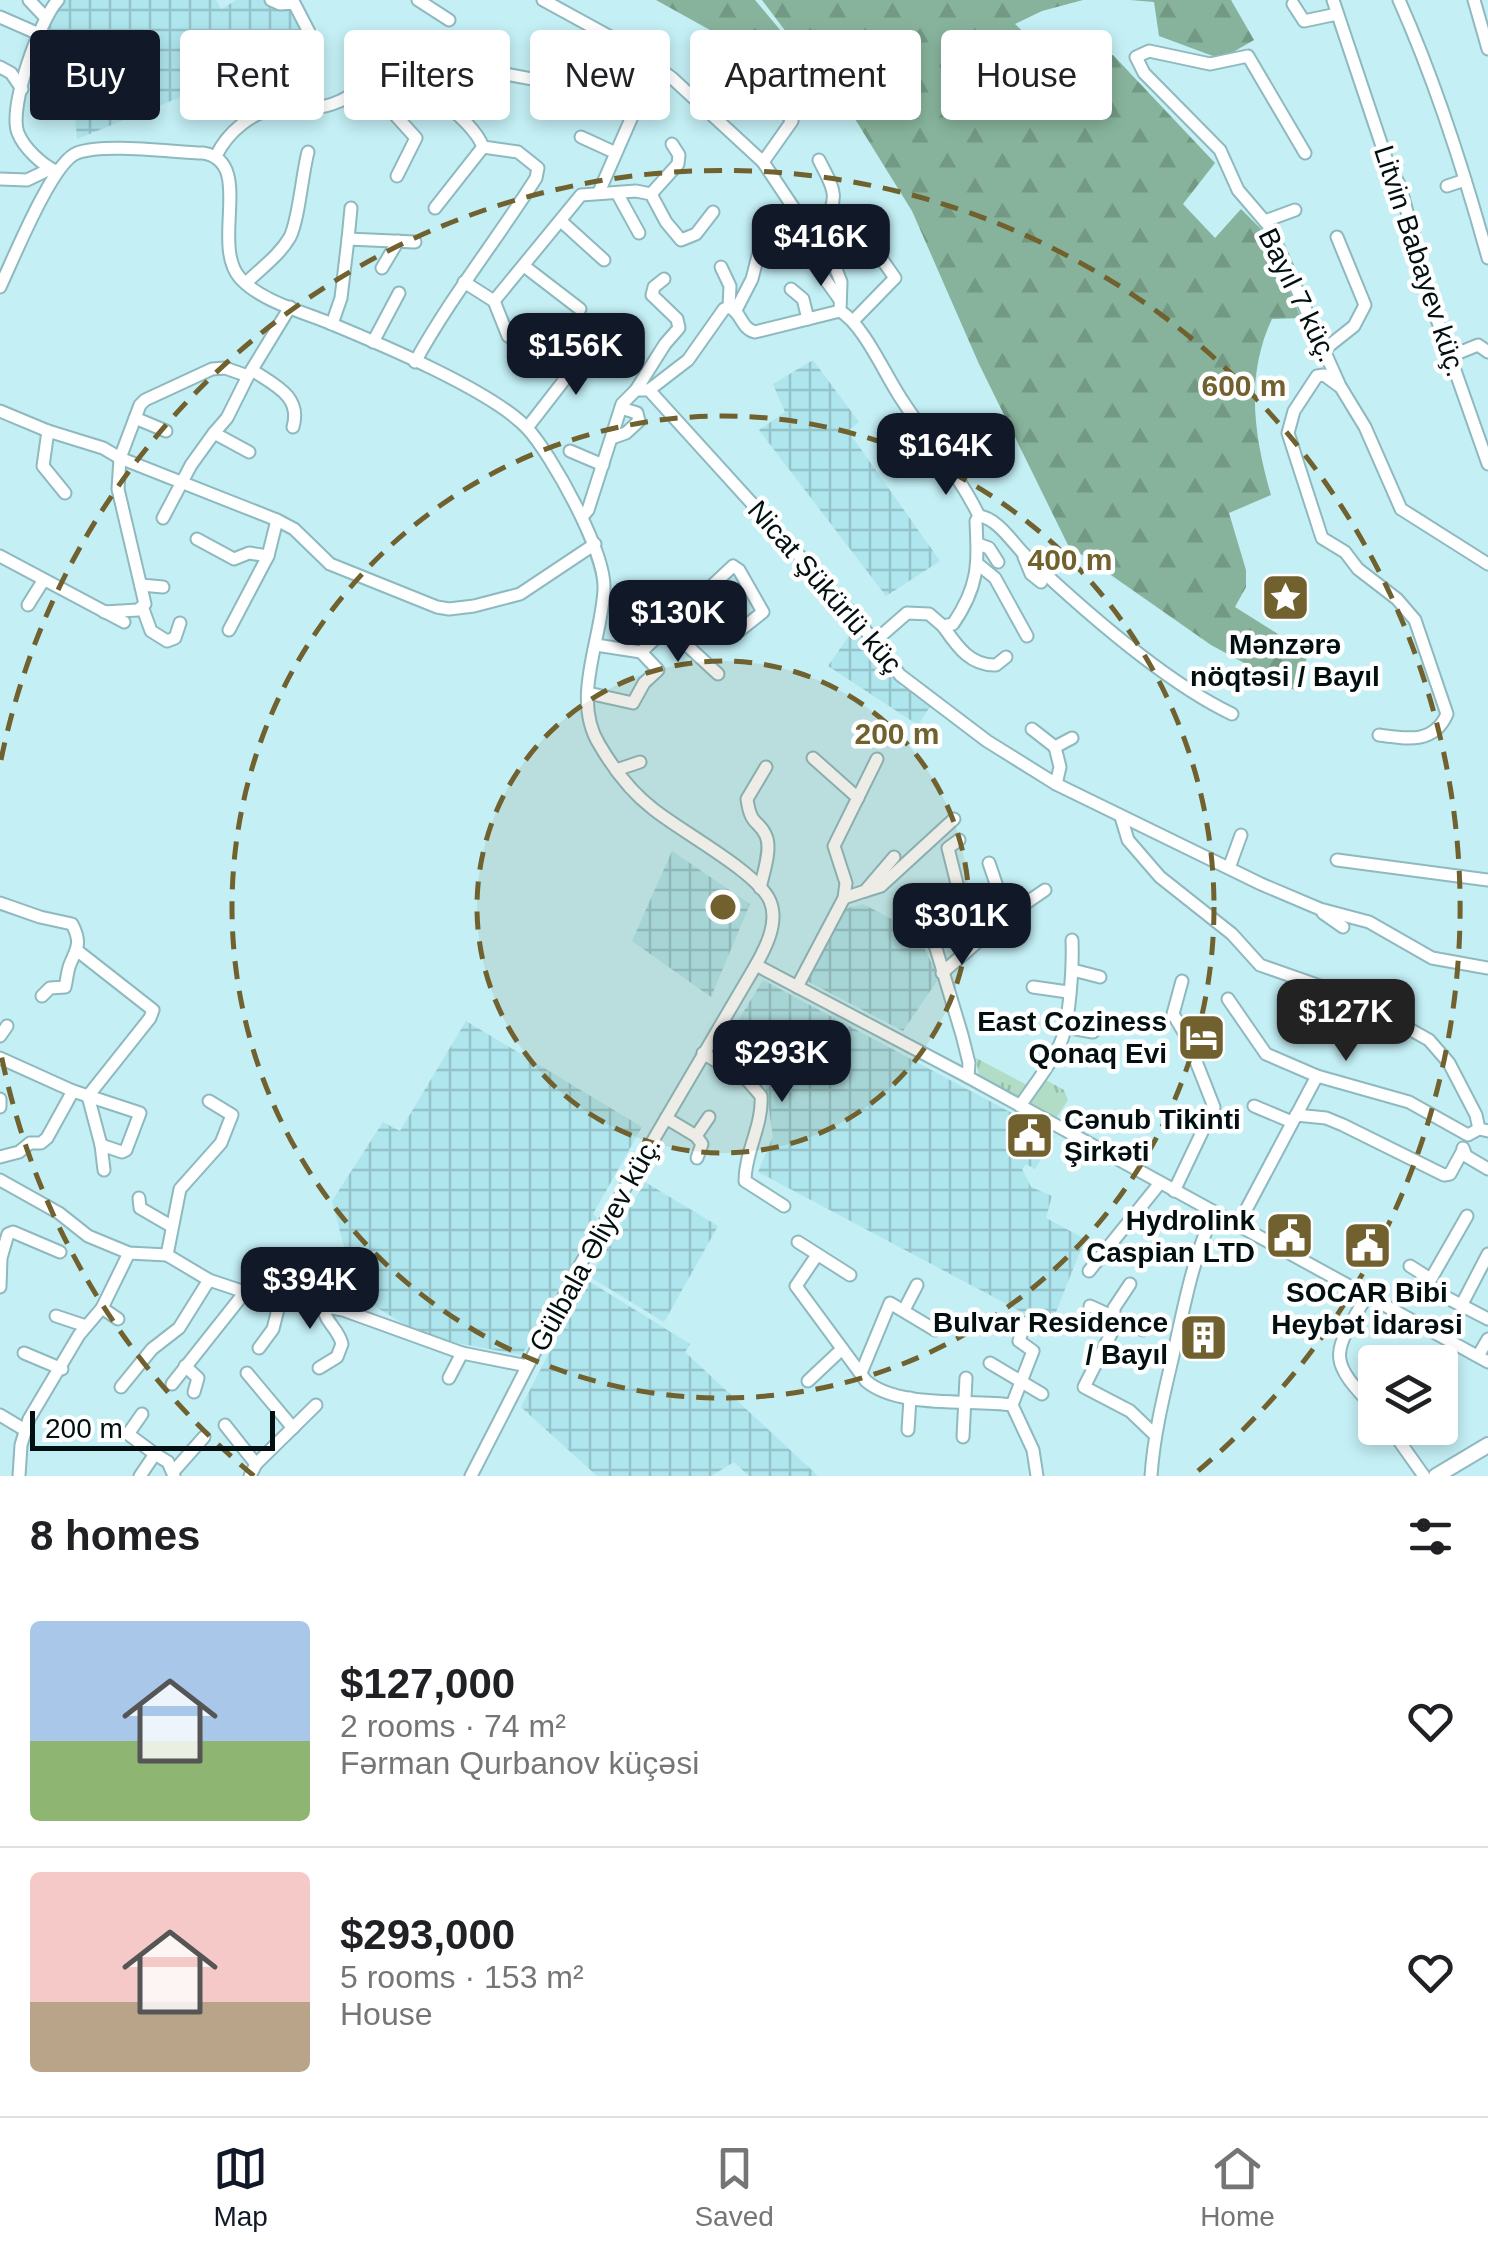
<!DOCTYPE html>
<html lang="en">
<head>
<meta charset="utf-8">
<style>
  body { margin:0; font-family:Helvetica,sans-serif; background:#f2f2f2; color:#202124; height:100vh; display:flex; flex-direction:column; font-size:38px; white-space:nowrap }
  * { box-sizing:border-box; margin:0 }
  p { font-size:32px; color:#757577 }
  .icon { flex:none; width:55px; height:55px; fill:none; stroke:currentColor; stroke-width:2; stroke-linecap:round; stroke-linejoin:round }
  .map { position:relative; height:1476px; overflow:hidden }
  .drawer { display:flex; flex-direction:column; background:#fff; flex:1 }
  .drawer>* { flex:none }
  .guide { position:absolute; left:30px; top:30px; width:1430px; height:90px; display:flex; gap:20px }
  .fabs { position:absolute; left:1358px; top:1345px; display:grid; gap:20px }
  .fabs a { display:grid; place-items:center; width:100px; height:100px; border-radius:10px; background:#fff; box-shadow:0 5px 15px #0003; font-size:50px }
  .scale { position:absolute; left:30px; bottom:25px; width:245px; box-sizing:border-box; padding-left:10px; border:5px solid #021012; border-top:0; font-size:28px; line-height:35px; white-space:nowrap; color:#021012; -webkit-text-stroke:8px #fff; paint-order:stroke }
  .price { position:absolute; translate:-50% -85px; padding:0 22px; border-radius:20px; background:#111827; color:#fff; font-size:32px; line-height:65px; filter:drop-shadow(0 2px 5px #0008) }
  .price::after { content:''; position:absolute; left:50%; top:60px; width:30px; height:22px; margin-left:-15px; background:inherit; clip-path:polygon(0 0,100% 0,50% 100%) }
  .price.current { background:#222; color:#fff }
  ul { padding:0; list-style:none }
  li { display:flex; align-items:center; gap:30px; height:250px; padding:0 30px }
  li+li { border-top:2px solid #e0e0e0 }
  li span { display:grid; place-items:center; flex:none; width:280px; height:200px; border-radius:10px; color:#555 }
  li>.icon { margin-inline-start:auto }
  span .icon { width:120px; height:120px; fill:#fffc; stroke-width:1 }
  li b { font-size:42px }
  h2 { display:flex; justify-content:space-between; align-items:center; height:120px; padding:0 30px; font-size:42px }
  .tag { padding:0 35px; border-radius:10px; background:#fff; box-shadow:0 5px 15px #0003; font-size:35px; line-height:90px }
  .tag.current { background:#111827; color:#fff }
  .tabs { display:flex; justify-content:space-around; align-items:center; height:140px; border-top:2px solid #e0e0e0; background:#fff; font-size:28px; color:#757577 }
  .tabs a { display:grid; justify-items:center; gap:5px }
  .tabs .current { color:#111827 }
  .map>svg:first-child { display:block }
</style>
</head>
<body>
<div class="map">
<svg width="1488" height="1476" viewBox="0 0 1488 1476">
  <defs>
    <pattern id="industrial-grid" width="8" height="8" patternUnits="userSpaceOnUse" patternTransform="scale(2.5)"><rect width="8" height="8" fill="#afe5ed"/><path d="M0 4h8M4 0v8" fill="none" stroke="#95c3ca"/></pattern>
    <pattern id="forest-firs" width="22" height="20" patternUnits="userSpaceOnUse" patternTransform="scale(2.5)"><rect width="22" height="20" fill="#87b39c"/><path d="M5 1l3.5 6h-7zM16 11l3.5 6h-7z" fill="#739985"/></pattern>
    <pattern id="park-tufts" width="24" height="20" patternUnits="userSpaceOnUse" patternTransform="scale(2.5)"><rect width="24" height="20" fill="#b1dcc5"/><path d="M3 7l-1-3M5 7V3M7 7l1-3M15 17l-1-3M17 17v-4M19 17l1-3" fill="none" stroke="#97bca8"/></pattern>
  </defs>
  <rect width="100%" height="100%" fill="#c3eff5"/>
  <g fill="url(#industrial-grid)">
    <polygon points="64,0 216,0 221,9 237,0 268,0 290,7 302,32 293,51 226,85 223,80 77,139 71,68 37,68 50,17"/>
    <polygon points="813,360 859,422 848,431 940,561 886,596 759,430 785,412 773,384"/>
    <polygon points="854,629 880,655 878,665 899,681 900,687 911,690 931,705 918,725 828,666"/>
    <polygon points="672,851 750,904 711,997 632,941"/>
    <polygon points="863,904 916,932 939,978 903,1031 805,980 840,910"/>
    <polygon points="763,980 1055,1136 1035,1169 1026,1164 1022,1169 1031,1187 1052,1196 1046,1218 1085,1239 1050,1327 758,1172 773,1136 765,1084 724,1062 720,1050"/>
    <polygon points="466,1021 642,1127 593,1214 597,1218 522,1355 451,1342 414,1330 334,1282 347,1258 332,1201 383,1122 400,1131"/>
    <polygon points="645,1182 718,1226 664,1322 590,1277"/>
    <polygon points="587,1280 690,1344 685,1352 818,1476 749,1476 734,1462 711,1476 597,1476 521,1407"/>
  </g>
  <g fill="url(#forest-firs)">
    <polygon points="656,0 755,0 786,37 777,54 775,66"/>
    <path d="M762,0H1083L1042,11L1015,24L1055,62L1113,55L1215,163L1183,204L1215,238L1241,209L1264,232L1301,318L1272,319C1245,376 1254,436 1271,495L1229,513L1246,570V587L1235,607L1308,653L1298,692L1211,645L1068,545L979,364L912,211L832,82L802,53Z"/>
    <polygon points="1130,0 1231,0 1254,40 1221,59 1159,36 1154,2"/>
  </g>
  <g fill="url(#park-tufts)">
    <polygon points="976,1058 1029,1086 1021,1099 979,1077"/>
    <polygon points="1046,1080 1064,1090 1068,1100 1056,1118 1029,1104"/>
  </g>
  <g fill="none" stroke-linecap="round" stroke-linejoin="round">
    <defs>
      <g id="minor">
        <polyline points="29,0 45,17"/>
        <polyline points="418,0 449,20"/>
        <polyline points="543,0 629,47 672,78 763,162 799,216 812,261 840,300"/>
        <polyline points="1333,0 1388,164 1400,186 1433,308 1488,464"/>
        <path d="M1399,0C1436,83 1464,171 1488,258"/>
        <polyline points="1474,0 1488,49"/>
        <polyline points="1293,4 1304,21 1337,14"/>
        <polyline points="0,17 39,34"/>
        <polyline points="0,67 11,73 22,89"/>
        <polyline points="368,85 416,138 397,176"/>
        <polyline points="433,98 453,68 468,67 548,82 566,65"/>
        <path d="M278,108C300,110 320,110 340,101C354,95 366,82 382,81C415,77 472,118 483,147L518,152L538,168L536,178C496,241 450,298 415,362"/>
        <polyline points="581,137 616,153"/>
        <polyline points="1305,153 1248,56 1210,64 1149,51 1136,57 1144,73 1220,150 1238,190 1268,225 1340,386 1365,427 1401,509 1488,564"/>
        <path d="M216,156C227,133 252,111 278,108L289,75L308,38L309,32L294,3L280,4L271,0"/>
        <polyline points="763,162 792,121 772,94"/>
        <path d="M56,171C42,165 24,148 18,133C8,108 40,19 58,0"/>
        <polyline points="0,179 27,180 50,169"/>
        <polyline points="1447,186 1465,180"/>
        <polyline points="599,192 634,112"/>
        <polyline points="617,193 639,233"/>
        <polyline points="651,194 678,164 679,155 672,144"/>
        <polyline points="435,208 483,147"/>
        <polyline points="786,212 798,237 806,243"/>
        <polyline points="1265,221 1295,210"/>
        <polyline points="562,222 604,260"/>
        <polyline points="348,239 351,208"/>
        <polyline points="782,248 798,237"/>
        <polyline points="524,266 580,309"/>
        <polyline points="721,267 730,286 729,307"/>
        <polyline points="382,268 398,241"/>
        <polyline points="464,282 494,301 508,336 522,343 537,342"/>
        <path d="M246,283C261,268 279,256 290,237C299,219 302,174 308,152"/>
        <path d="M0,287C13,260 52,162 77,153C104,143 171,152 203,153C255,161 210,244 240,278C261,301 300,311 327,322C378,343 491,390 527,428C552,455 606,553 604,589C602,639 571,698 599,744C613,768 630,791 652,808C678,830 758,872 770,901C779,922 766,947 756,965L577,1270L471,1476"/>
        <polyline points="791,289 803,299 808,319"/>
        <polyline points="494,301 581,195 636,191 651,194 666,222 681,240 696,234 713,212"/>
        <polyline points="736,310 752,279 760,248"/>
        <path d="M840,311C864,325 885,375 902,400C927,439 959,474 979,516L976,521C978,565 979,586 953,624L943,626L929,614L907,613L875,641"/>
        <polyline points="853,321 895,278 869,241"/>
        <polyline points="332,324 341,298 348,239 415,242"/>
        <polyline points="373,342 399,293"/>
        <polyline points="1325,349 1354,326 1365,305 1337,237"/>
        <polyline points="1451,356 1478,345 1488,352"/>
        <path d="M252,370C274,385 302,396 293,427"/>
        <path d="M1339,386L1324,375L1317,376L1294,411L1288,433L1322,538L1345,552L1358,569L1397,599L1415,620L1447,714C1434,744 1407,739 1379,735"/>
        <polyline points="636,390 665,344 679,328 677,319 652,295 654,287 664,279"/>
        <path d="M649,390L688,360L724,309L729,307C742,312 740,328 755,332L840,311L841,282L826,243L823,224C841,196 833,188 819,160"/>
        <polyline points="0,411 48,431 103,448 120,458 277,520 294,529 330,564 437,607 449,609 474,606 520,594 595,544"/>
        <polyline points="135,418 166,431"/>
        <polyline points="527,428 593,343"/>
        <polyline points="48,431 43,466 65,493"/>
        <polyline points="214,433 227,418 248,376 290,307"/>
        <polyline points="612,438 626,433 639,421 637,413 621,408"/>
        <polyline points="570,451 603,465"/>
        <path d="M979,516C997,518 1012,542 1025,555C1080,607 1165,682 1232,714"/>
        <polyline points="582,517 588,510 622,404 636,390 649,390 855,617 900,675 987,741 1056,784 1261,884 1320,909 1369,922 1432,958 1488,968"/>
        <polyline points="163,518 191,465 214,433 249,452"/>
        <polyline points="197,539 234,559 249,553 268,556"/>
        <polyline points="978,544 989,548 998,562"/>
        <polyline points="0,556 124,622"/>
        <polyline points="1024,557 1031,574 1041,582"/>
        <polyline points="979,565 995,578 1027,636"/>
        <polyline points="141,585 163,587"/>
        <polyline points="28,605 43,581"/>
        <polyline points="143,609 151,631 167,641 175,638 180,623"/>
        <polyline points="104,612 138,610 145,604 118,489 120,458 140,405 145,400 212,369 225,368 248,376"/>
        <polyline points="666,626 718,674"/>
        <path d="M943,626C957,646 970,666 996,665L1006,657"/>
        <polyline points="229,630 268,556 277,520"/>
        <polyline points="596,645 641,652 733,566 739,570 763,612 739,631"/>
        <polyline points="588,693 633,703 644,683 658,670 641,652"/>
        <polyline points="1032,729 1055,747"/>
        <polyline points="813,758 858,798"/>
        <polyline points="616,770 640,762"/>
        <polyline points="1056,784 1060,767 1055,747 1072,738"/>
        <polyline points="1121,817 1128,840 1160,877 1232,934 1260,965 1354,998 1429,1040 1449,1063 1476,1115 1479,1129 1488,1131"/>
        <polyline points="959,840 948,848 957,884 935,945 962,1035 969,1063 968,1077"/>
        <polyline points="1337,860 1488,880"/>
        <polyline points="989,863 1007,916"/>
        <polyline points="1229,868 1241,835"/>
        <path d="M760,888C763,874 772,849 766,836C759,819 751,828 747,799L766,767"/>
        <polyline points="865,891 881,886 954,819"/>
        <polyline points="844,898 865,891 894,857"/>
        <path d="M0,903L40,917L72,924C81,941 78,947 71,962C67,970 67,980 65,987L50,988L42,996"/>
        <polyline points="1323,913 1343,927"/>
        <polyline points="79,952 153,1010 150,1018 88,1096 101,1145 104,1170"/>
        <polyline points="756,965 968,1077 1488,1362"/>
        <polyline points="1073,970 1100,977"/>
        <polyline points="942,973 1007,916 1045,890"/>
        <polyline points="797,987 844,898 846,883 834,846 877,759"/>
        <polyline points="1033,987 1068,992"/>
        <polyline points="1228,999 1266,1054 1317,1076 1409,1102 1468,1135 1479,1129"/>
        <polyline points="1065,1027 1093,1032 1102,1020"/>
        <polyline points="0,1036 7,1026"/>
        <path d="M703,1053L748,1081L761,1096C763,1125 745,1152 745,1181L784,1206"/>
        <polyline points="0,1058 73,1091 140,1113 126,1150 122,1152 101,1145"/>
        <polyline points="0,1099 0,1107"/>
        <path d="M1020,1106C1033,1086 1050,1066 1060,1044C1070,1023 1073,964 1072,940"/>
        <polyline points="1254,1106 1292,1122"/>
        <polyline points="1296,1115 1326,1118 1343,1125 1444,1175 1450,1174 1462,1152"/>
        <polyline points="666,1118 696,1136 702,1144 697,1158"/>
        <polyline points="696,1136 709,1117"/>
        <polyline points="1463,1148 1466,1156 1488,1169"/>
        <polyline points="0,1157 19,1152 30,1143 41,1143 47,1138 73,1091"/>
        <polyline points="0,1180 59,1213 88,1236 129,1253 167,1255 209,1280 245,1292 343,1310 462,1353 527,1366"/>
        <polyline points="1174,1191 1214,1107 1186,1036 1173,1014 1182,981"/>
        <polyline points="139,1198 140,1208 171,1226"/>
        <polyline points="1467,1216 1428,1284 1430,1289 1488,1319"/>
        <polyline points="1238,1225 1317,1076"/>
        <polyline points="798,1242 850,1275"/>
        <polyline points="167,1255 180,1189 221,1143 232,1115 209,1101"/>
        <path d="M817,1255L796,1286L866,1381C899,1409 970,1399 1012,1405L1033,1450L1037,1476"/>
        <polyline points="1410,1266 1429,1278"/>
        <polyline points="1089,1271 1160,1183"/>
        <polyline points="1130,1284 1114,1308 1114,1328 1084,1387 1130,1411 1154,1434"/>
        <polyline points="0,1287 1,1258 8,1234 13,1232 60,1252"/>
        <path d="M1367,1295C1333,1355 1325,1357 1375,1409"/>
        <polyline points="1462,1304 1488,1254"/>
        <polyline points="1090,1306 1143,1330"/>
        <polyline points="102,1308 118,1319"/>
        <polyline points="904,1310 917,1285"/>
        <polyline points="56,1316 86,1326"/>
        <polyline points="259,1348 273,1329 281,1297"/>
        <polyline points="24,1353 62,1369"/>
        <polyline points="1478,1356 1488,1339"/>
        <polyline points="990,1363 1042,1394"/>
        <polyline points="185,1366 198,1378 194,1392"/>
        <path d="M319,1368L337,1357L342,1344C338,1328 325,1323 323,1306"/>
        <polyline points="247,1373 293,1428"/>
        <polyline points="861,1373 890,1303 935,1330"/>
        <polyline points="449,1378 462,1353"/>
        <polyline points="808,1381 842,1349"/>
        <polyline points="172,1384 245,1292"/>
        <polyline points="121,1387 152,1349 179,1328 209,1280"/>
        <polyline points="1012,1405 1033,1351 1019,1341 1025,1323"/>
        <polyline points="142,1414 128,1434 155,1454"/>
        <polyline points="0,1415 25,1430"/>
        <polyline points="225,1425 256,1464"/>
        <polyline points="1390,1428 1424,1476"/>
        <polyline points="908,1430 910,1398"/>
        <polyline points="963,1437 966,1378"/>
        <polyline points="173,1472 204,1437"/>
        <polyline points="19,1476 21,1445 29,1419 79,1335 102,1308 129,1253"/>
        <polyline points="140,1476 155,1454 168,1462 174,1476"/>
        <polyline points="250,1476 256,1464 316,1405"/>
        <path d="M1151,1476C1154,1432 1165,1390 1175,1347C1185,1301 1194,1255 1214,1213"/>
      </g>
      <polyline id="major" points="1436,1476 1488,1445"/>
    </defs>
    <use href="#minor" stroke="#8eb9bf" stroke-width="15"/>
    <use href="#major" stroke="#8eb9bf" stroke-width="18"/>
    <use href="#minor" stroke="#fff" stroke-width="11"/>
    <use href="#major" stroke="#fff" stroke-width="14"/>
  </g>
  <circle cx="723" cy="907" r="246" fill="#70612e" fill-opacity=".12"/>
  <g fill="none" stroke="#70612e" stroke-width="5" stroke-dasharray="18 12">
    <circle cx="723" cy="907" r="246"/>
    <circle cx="723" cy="907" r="491"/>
    <path d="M254 1476A737 737 0 0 1 1 1054M1 760A737 737 0 1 1 1192 1476"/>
  </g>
  <defs>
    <symbol id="sight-square" viewBox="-11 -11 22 22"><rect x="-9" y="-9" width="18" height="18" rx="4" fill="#70612e" stroke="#fff"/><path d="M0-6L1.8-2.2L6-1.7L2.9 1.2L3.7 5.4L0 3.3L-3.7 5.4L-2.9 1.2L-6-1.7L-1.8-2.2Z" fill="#fff"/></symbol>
    <symbol id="hotel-square" viewBox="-11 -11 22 22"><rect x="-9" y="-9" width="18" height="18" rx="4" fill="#70612e" stroke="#fff"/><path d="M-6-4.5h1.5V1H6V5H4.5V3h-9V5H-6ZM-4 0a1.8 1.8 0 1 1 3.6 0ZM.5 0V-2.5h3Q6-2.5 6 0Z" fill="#fff"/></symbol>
    <symbol id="civic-square" viewBox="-11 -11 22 22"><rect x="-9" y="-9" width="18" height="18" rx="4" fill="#70612e" stroke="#fff"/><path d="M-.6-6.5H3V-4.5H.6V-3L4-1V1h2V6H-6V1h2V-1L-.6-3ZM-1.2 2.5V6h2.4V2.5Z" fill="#fff"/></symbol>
    <symbol id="building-square" viewBox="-11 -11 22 22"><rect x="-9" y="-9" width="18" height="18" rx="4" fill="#70612e" stroke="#fff"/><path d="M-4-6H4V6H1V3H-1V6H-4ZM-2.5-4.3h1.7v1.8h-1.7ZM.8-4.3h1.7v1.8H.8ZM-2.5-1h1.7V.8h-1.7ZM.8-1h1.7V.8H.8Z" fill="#fff"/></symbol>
  </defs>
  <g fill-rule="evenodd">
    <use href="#sight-square" x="1258" y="570" width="55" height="55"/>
    <use href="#hotel-square" x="1174" y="1010" width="55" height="55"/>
    <use href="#civic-square" x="1002" y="1108" width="55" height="55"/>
    <use href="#civic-square" x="1262" y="1208" width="55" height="55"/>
    <use href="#civic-square" x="1340" y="1218" width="55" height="55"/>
    <use href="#building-square" x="1176" y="1310" width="55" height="55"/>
  </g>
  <g text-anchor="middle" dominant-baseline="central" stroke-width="9" stroke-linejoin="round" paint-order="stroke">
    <g font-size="28" fill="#021012" stroke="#fff">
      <text transform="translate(1420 261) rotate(72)">Litvin Babayev küç.</text>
      <text transform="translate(1298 295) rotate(64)">Bayıl 7 küç.</text>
      <text transform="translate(825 587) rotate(49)">Nicat Şükürlü küç</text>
      <text transform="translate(595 1244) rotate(-61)">Gülbala Əliyev küç.</text>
    </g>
    <g font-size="28" font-weight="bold" fill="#021012" stroke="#fff" text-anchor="end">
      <text x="1285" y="644" text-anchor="middle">Mənzərə<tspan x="1285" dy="32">nöqtəsi / Bayıl</tspan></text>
      <text x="1167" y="1021">East Coziness<tspan x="1167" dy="32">Qonaq Evi</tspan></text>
      <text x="1064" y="1119" text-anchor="start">Cənub Tikinti<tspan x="1064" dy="32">Şirkəti</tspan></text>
      <text x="1255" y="1220">Hydrolink<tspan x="1255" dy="32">Caspian LTD</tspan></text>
      <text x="1367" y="1292" text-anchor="middle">SOCAR Bibi<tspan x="1367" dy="32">Heybət İdarəsi</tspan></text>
      <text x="1168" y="1322">Bulvar Residence<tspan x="1168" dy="32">/ Bayıl</tspan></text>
    </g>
  </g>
  <circle cx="723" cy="907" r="15" fill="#70612e" stroke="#fff" stroke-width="5"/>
  <g font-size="30" text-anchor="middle" font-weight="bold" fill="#70612e" stroke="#fff" stroke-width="9" stroke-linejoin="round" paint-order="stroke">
    <text x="1244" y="396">600 m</text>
    <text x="1070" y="570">400 m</text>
    <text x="897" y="744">200 m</text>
  </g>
</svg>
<div class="fabs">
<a><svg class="icon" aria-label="layers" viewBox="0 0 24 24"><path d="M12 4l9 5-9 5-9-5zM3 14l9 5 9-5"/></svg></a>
</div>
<div class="scale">200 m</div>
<b class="price" style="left:821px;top:289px">$416K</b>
<b class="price" style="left:576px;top:398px">$156K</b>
<b class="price" style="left:946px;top:498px">$164K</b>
<b class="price" style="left:678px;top:665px">$130K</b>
<b class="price" style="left:962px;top:968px">$301K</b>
<b class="price current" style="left:1346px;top:1064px">$127K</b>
<b class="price" style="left:782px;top:1105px">$293K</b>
<b class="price" style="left:310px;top:1332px">$394K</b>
<div class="guide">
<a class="tag current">Buy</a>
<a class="tag">Rent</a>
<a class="tag">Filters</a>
<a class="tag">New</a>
<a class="tag">Apartment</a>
<a class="tag">House</a>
</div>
</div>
<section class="drawer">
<h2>8 homes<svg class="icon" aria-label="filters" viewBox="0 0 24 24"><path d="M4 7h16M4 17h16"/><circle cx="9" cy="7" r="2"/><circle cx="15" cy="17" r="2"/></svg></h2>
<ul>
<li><span style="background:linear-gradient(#a9c7e8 60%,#8fb573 0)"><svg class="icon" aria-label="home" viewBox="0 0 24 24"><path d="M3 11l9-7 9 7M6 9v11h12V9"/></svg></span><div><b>$127,000</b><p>2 rooms · 74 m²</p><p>Fərman Qurbanov küçəsi</p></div><svg class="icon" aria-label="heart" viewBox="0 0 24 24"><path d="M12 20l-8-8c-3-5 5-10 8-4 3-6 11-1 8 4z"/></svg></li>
<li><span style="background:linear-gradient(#f6c9c9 65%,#b9a48a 0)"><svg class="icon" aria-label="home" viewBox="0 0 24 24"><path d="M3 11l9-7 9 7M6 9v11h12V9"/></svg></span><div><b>$293,000</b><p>5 rooms · 153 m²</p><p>House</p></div><svg class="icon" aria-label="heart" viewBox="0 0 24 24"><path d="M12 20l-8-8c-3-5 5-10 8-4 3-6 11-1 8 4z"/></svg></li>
</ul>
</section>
<nav class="tabs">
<a class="current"><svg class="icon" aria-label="map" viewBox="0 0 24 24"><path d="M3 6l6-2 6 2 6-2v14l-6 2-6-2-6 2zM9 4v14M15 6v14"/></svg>Map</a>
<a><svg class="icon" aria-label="saved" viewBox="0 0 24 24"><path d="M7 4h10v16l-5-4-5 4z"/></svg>Saved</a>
<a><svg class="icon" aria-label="home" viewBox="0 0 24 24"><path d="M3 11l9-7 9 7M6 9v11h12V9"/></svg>Home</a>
</nav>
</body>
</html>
